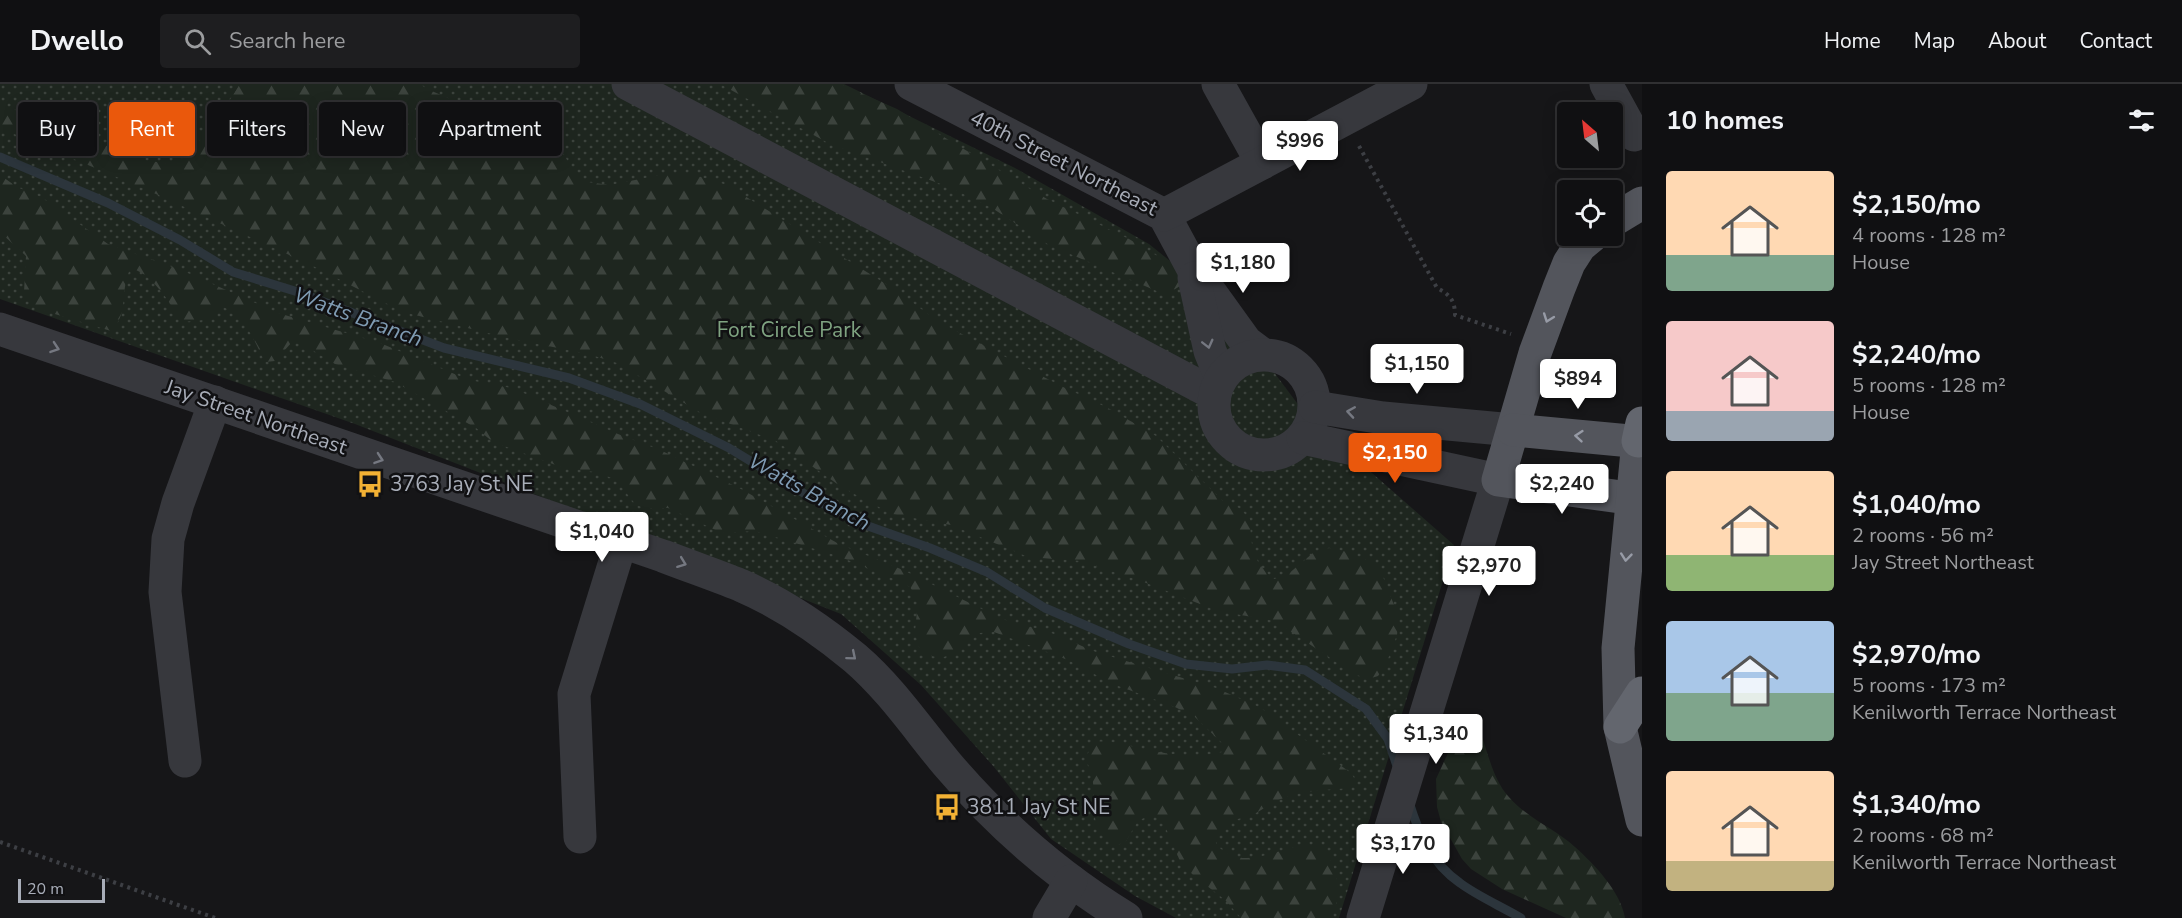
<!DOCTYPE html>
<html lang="en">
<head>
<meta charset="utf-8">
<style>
  body { margin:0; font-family:"Nunito Sans",sans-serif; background:#1e1e20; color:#f1f3f6; height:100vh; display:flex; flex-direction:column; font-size:22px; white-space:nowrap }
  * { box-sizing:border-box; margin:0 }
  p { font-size:20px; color:#9c9d9f }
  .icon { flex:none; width:33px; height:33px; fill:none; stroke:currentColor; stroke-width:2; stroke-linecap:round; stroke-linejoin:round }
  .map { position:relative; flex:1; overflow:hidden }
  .panel { display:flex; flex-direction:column; background:#101012; width:540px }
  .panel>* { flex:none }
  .guide { position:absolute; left:18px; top:18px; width:570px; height:54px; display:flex; gap:12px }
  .needle { width:39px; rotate:332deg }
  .buttons { position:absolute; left:1557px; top:18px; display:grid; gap:12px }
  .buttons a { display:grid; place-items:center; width:66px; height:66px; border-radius:6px; background:#101012; box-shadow:0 3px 15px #0003,0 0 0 2px #303032; font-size:30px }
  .scale { position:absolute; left:18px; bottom:15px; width:87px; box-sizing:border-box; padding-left:6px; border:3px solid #a8adb8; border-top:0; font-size:16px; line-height:21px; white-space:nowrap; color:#a8adb8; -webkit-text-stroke:4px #111113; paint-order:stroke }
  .price { position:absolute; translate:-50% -51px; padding:0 14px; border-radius:6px; background:#fff; color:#222; font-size:20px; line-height:39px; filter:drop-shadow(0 2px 3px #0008) }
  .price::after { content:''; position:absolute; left:50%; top:36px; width:18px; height:14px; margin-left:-9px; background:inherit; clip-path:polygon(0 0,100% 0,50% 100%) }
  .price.selected { background:#ea580c; color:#fff }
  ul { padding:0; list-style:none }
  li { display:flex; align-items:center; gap:18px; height:150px; padding:0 24px }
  li span { display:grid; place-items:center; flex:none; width:168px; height:120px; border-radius:6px; color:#555 }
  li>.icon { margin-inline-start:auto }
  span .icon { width:72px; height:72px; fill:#fffc; stroke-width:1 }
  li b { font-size:26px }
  h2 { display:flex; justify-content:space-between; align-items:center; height:72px; padding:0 24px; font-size:26px }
  .chip { padding:0 21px; border-radius:6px; background:#101012; box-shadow:0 3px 15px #0003,0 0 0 2px #303032; font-size:21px; line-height:54px }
  .chip.selected { background:#ea580c; color:#fff }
  header { display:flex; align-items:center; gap:36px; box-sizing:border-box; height:84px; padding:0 30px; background:#101012; border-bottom:2px solid #303032 }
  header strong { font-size:28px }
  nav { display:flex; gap:33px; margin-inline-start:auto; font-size:21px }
  .search { width:420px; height:54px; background:#1e1e20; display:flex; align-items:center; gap:15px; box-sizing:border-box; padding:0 21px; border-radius:6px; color:#9c9d9f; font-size:22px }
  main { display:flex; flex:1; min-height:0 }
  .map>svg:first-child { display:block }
</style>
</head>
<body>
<header>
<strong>Dwello</strong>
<div class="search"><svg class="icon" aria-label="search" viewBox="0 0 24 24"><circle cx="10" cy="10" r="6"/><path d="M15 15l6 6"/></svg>Search here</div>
<nav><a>Home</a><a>Map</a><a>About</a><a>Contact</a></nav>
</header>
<main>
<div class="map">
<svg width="1642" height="834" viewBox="0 0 1642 834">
  <defs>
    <pattern id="grass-dots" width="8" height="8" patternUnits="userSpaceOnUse" patternTransform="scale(1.5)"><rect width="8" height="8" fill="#1e261f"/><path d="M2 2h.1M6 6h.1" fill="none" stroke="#3c433d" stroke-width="1.8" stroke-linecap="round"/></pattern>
    <pattern id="forest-firs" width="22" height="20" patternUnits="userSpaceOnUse" patternTransform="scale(1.5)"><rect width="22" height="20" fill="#1e261f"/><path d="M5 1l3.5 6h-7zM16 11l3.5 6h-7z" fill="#3c433d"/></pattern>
  </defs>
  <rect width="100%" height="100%" fill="#161618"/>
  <polygon fill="url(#grass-dots)" points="0,0 844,0 1015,84 1149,160 1222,219 1306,331 1454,461 1339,834 1176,834 1135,812 1051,755 994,683 921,601 841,530 355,340 0,215"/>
  <g fill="url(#forest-firs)">
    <path d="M240,0H420L427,5L518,44L547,48L561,65L572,85L587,98L610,101L665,90L688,89L727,101L894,205L939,238L1061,302L1108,324L1156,352L1223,417L1239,424L1250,435C1251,461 1252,478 1274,495L1287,491L1313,469L1329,464L1348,468L1369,477L1382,490L1399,534L1397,551L1385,583L1378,592L1368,595L1354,590L1275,537L1218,527L1141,497L1081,477L1028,473L951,441L892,430L843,404L776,357L701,329L617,279L588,270L508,254L403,228L309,180L145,105L0,44V15L8,23L143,76L171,80L194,68L207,42L222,28Z"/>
    <polygon points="720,0 840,0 897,25 1047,115 1129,155 1179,185 1183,200 1166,211 1049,161 992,124 949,103 830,60"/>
    <path d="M0,91L17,103L41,113L108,160L181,186L278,229L380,259L469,296L512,304L618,350L660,366L741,405L839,460L903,486L1002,535L1049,548L1096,568L1216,604L1261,624L1351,689L1356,697L1351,704C1327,706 1303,706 1281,715C1272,718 1264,725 1256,729C1238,737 1215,736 1216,760C1243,790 1276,763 1308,761C1332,759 1341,798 1337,816C1336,822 1333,828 1331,834H1241L1225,816L1193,791L1180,777L1161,733L1150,731L1138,737L1126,757L1118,761C1085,748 1098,720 1092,693C1091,687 1088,681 1086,675L1092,658C1109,656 1123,660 1139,664C1166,670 1195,675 1222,668V659L1195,633L1175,623L1113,600L1068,576L994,548L980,549L955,569L941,574L927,571L919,563L915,548L918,516L910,503L894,495L838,472L755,447L722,449L668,424H645L636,421L615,395L594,388L561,383L493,358L476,344L395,298L335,280L304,261L292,258L275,277L265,278C254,256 243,226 216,221L214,235L183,238C169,219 155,192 131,184C119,204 130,229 111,247L35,224L24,208L26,172L0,148Z"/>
    <path d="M1482,653C1489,673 1494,696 1508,712C1528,735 1554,744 1575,763C1594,780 1621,808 1625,834H1566L1502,805L1471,785L1462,775L1441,738L1437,723L1436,695L1448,669L1474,654Z"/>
  </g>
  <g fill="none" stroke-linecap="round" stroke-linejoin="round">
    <g stroke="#2c353c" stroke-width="9">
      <polyline points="0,73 108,119 180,156 233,188 298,208 444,264 569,294 640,320 729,364 810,413 868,442 930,464 987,488 1045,524 1129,560 1186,580 1232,585 1267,581 1305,586 1366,625 1388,655 1398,685"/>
      <path d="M1409,718C1419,750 1431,779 1460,799C1479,813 1501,822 1521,834"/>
    </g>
    <g stroke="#3d3f44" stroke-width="4" stroke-dasharray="3 4.5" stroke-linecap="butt">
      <path d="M1359,62L1437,204C1449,210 1455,216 1455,231L1511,250"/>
      <polyline points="0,758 215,834"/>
    </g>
    <g stroke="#37383d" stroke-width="33">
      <polyline points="628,0 1214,310"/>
      <polyline points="911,0 1164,131 1192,183 1246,258 1262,270"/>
      <polyline points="1218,0 1262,79"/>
      <polyline points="1606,0 1634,51"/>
      <polyline points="1164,131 1411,0"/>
      <polyline points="1194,194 1210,267 1221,294"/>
      <path d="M0,245L663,472C689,482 715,491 740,501C782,519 820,545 855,574C891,605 917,644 947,680C998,740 1059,793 1126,834"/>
      <circle cx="1264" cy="321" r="50"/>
      <polyline points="1315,323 1383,334 1513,346"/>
      <polyline points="1303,354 1498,396 1363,834"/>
      <polyline points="185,677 165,508 168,455 178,419 215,318"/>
      <polyline points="580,753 574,610 621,458"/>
      <polyline points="1049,834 1071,797"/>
    </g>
    <g stroke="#53555c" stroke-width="33">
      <polyline points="1612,137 1642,119"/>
      <polyline points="1592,152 1580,162 1569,179 1559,204 1535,269 1498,396 1642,416"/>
      <polyline points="1513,346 1642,358"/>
      <polyline points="1638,357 1618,564 1620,643 1642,736"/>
    </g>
    <g stroke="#63666e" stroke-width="33">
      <polyline points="1638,357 1642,339"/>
      <polyline points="1620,643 1642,609"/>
    </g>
  </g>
  <defs><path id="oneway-chevron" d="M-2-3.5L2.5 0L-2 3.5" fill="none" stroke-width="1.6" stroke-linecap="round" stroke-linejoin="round" transform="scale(1.5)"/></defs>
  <g stroke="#979ba6">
    <use href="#oneway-chevron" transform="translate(1548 234) rotate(110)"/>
    <use href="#oneway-chevron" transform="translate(1579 352) rotate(-175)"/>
    <use href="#oneway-chevron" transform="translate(1626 473) rotate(96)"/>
  </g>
  <g stroke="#757881">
    <use href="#oneway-chevron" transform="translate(1208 260) rotate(76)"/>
    <use href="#oneway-chevron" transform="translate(55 264) rotate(19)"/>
    <use href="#oneway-chevron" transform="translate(1351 328) rotate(-171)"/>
    <use href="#oneway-chevron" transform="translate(379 375) rotate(19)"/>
    <use href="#oneway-chevron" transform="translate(682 479) rotate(21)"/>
    <use href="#oneway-chevron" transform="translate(852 572) rotate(40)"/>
  </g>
  <defs>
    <symbol id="bus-bare" viewBox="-9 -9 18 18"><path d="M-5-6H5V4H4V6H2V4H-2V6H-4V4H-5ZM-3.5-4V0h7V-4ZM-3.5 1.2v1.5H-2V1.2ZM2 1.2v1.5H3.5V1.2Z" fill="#f2b134" stroke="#111113" stroke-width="2.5" paint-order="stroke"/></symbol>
  </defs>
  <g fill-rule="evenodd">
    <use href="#bus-bare" x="351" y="381" width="38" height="38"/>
    <use href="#bus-bare" x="928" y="704" width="38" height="38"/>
  </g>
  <g text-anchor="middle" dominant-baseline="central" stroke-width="5" stroke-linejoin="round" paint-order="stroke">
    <g font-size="21" fill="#a8adb8" stroke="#111113">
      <text transform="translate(1064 79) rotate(27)">40th Street Northeast</text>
      <text transform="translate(256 333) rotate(19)">Jay Street Northeast</text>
    </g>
    <g font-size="21" fill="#7fa381" stroke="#111113">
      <text x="789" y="246">Fort Circle Park</text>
    </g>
    <g font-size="21" fill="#a8adb8" stroke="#111113" text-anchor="start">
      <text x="390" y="400">3763 Jay St NE</text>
      <text x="967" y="723">3811 Jay St NE</text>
    </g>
    <g font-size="22" font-style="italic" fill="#7f9bb3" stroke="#111113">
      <text transform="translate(358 233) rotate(20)">Watts Branch</text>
      <text transform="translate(809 408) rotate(29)">Watts Branch</text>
    </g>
  </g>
</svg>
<div class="buttons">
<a><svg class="needle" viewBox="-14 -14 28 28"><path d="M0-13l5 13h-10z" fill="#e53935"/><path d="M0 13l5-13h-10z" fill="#9c9d9f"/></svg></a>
<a><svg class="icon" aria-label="locate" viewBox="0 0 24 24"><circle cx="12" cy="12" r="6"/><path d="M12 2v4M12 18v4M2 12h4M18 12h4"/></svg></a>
</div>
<div class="scale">20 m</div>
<b class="price" style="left:1300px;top:88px">$996</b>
<b class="price" style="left:1243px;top:210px">$1,180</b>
<b class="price" style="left:1417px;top:311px">$1,150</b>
<b class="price" style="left:1578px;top:326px">$894</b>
<b class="price selected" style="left:1395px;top:400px">$2,150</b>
<b class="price" style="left:1562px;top:431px">$2,240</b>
<b class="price" style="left:602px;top:479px">$1,040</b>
<b class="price" style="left:1489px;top:513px">$2,970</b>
<b class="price" style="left:1436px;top:681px">$1,340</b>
<b class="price" style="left:1403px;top:791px">$3,170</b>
<div class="guide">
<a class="chip">Buy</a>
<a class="chip selected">Rent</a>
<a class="chip">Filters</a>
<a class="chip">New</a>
<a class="chip">Apartment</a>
</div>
</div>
<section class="panel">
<h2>10 homes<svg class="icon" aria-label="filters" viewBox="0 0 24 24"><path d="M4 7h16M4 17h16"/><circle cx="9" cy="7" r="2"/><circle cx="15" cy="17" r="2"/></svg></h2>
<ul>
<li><span style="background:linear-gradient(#ffd9b3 70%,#7fa58c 0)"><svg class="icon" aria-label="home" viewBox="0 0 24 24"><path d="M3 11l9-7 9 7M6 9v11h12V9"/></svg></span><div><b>$2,150/mo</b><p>4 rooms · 128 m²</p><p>House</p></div></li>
<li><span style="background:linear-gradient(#f6c9c9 75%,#9aa5b1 0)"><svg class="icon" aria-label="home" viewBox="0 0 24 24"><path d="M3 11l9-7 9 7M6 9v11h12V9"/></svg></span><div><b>$2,240/mo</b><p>5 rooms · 128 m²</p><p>House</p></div></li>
<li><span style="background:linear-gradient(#ffd9b3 70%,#8fb573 0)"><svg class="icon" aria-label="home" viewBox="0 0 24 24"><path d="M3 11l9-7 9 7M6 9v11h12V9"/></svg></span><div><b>$1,040/mo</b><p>2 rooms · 56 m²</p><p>Jay Street Northeast</p></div></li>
<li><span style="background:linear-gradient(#a9c7e8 60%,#7fa58c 0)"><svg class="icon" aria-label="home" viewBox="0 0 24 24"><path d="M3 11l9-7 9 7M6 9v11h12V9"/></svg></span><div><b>$2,970/mo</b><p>5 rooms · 173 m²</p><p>Kenilworth Terrace Northeast</p></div></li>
<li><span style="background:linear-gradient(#ffd9b3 75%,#c2b280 0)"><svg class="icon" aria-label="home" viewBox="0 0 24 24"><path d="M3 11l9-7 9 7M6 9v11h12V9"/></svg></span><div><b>$1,340/mo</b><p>2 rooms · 68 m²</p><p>Kenilworth Terrace Northeast</p></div></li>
</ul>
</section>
</main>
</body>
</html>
